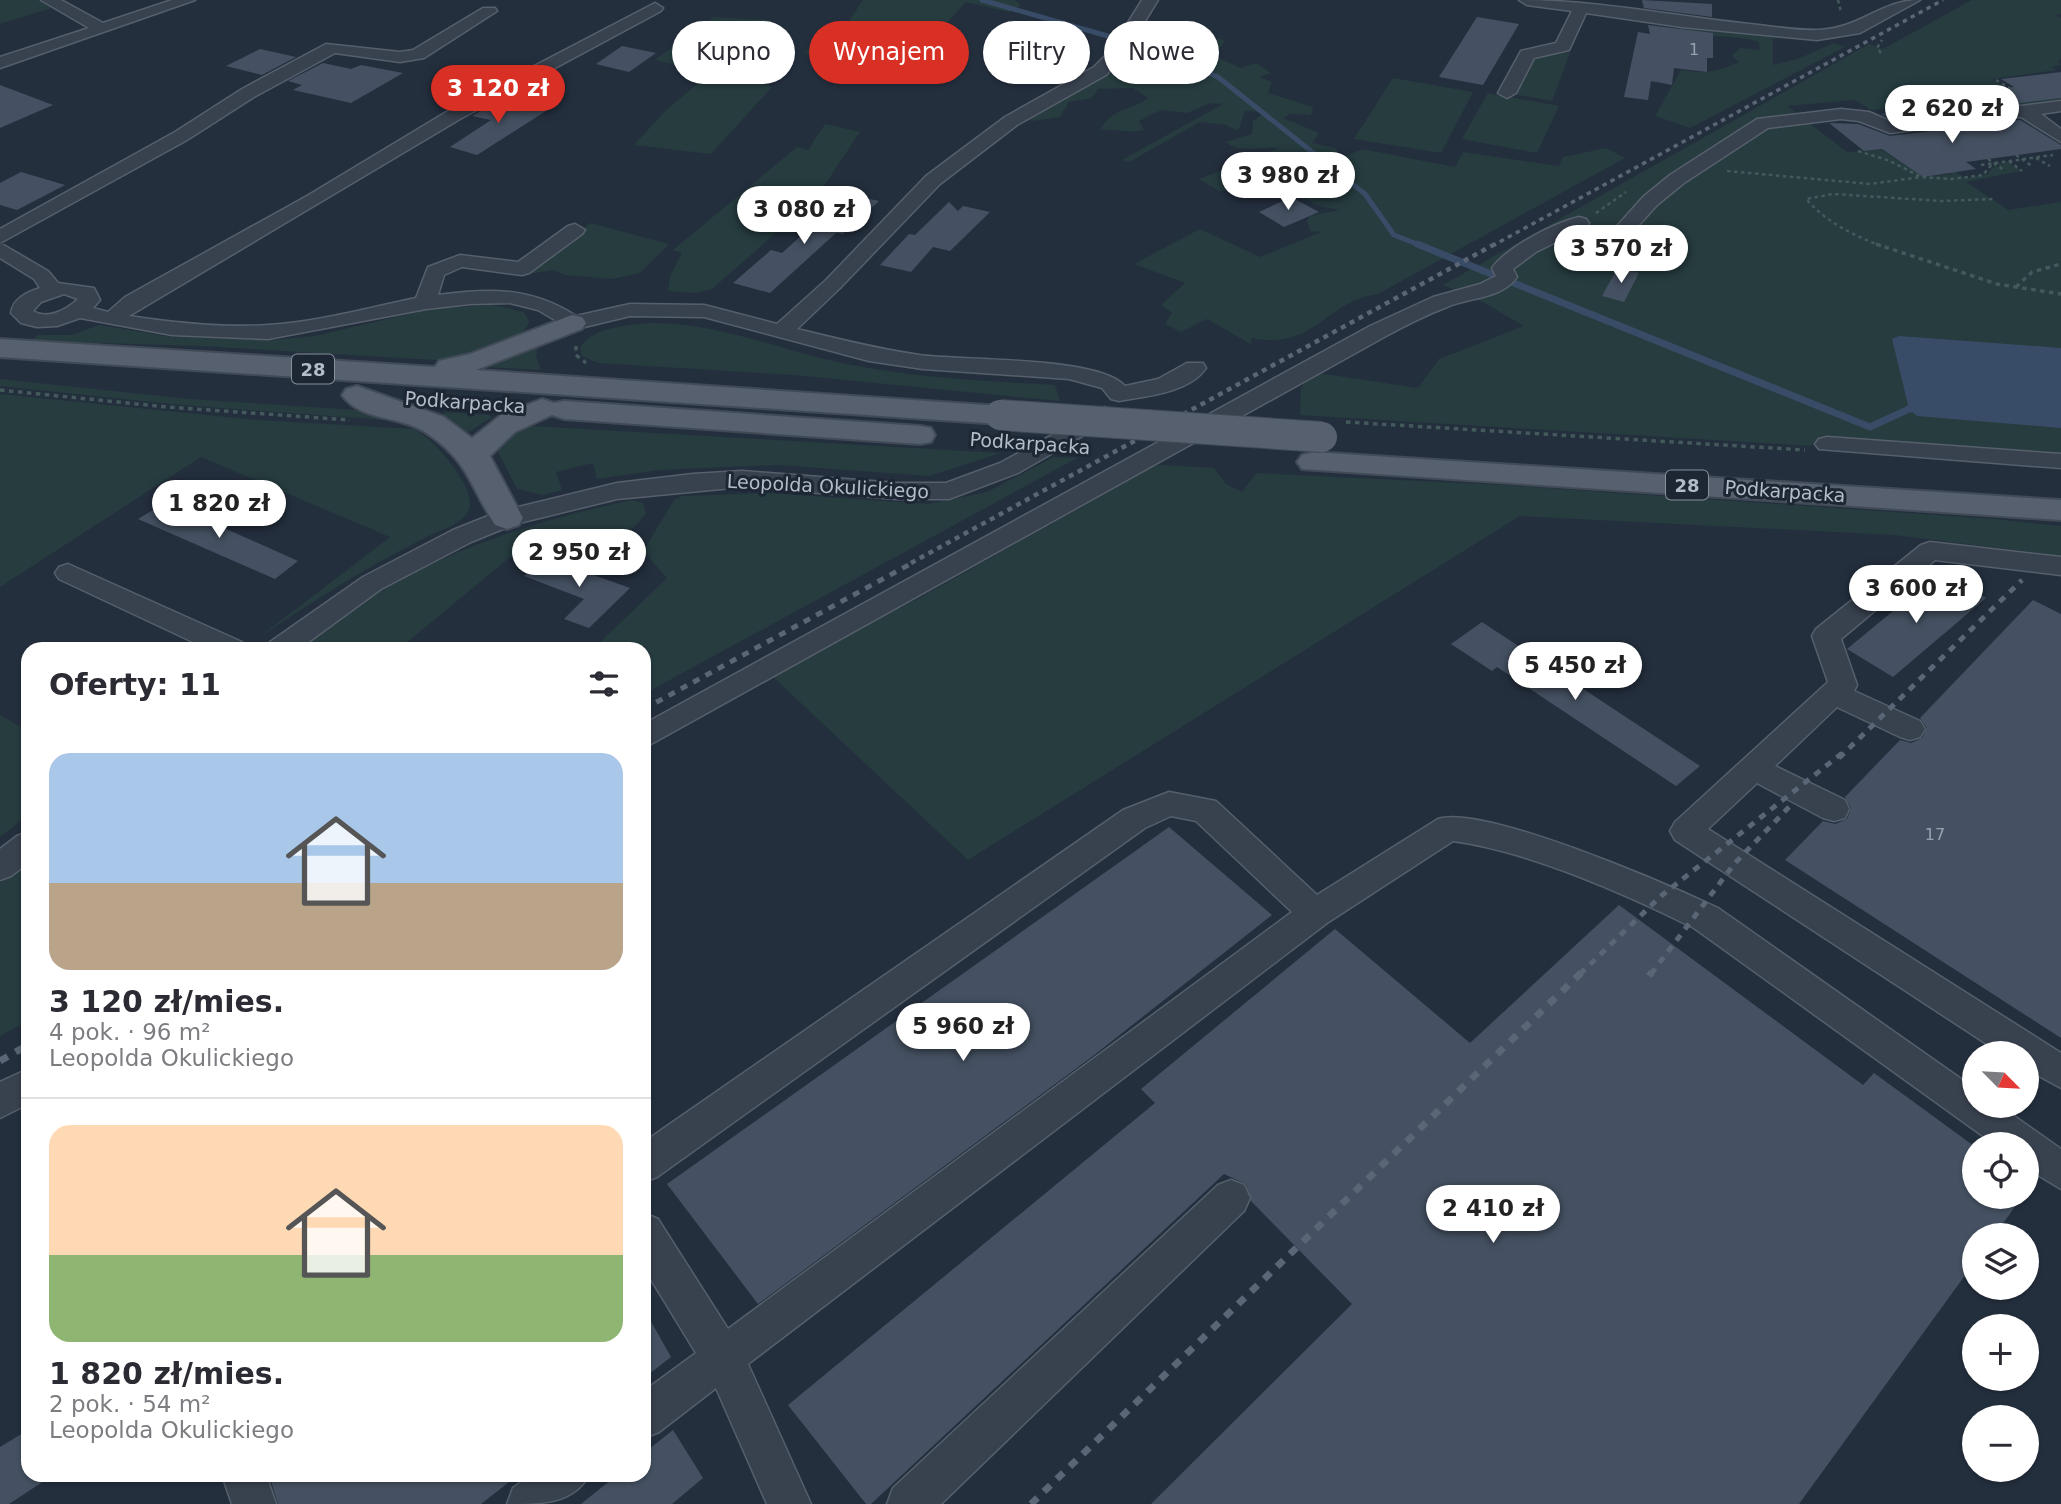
<!DOCTYPE html>
<html lang="pl">
<head>
<meta charset="utf-8">
<style>
  body { margin:0; font-family:"DejaVu Sans",sans-serif; background:#f7f7f7; color:#2b2b33; height:100vh; display:flex; flex-direction:column; font-size:26px; white-space:nowrap }
  * { box-sizing:border-box; margin:0 }
  p { font-size:23px; color:#7c7c81 }
  .icon { flex:none; width:38px; height:38px; fill:none; stroke:currentColor; stroke-width:2; stroke-linecap:round; stroke-linejoin:round }
  .map { position:relative; flex:1; overflow:hidden }
  .drawer { position:absolute; left:21px; top:642px; width:630px; height:840px; display:flex; flex-direction:column; background:#fff; border-radius:21px; box-shadow:0 2px 5px #0004 }
  .drawer>* { flex:none }
  .banner { position:absolute; left:672px; top:21px; width:665px; height:63px; display:flex; gap:14px }
  .needle { width:46px; rotate:114deg }
  .controls { position:absolute; left:1962px; top:1041px; display:grid; gap:14px }
  .controls a { display:grid; place-items:center; width:77px; height:77px; border-radius:50%; background:#fff; box-shadow:0 2px 5px #0004; font-size:35px }
  .price { position:absolute; translate:-50% -60px; padding:0 16px; border-radius:24px; background:#fff; color:#222; font-size:23px; line-height:46px; filter:drop-shadow(0 2px 4px #0008) }
  .price::after { content:''; position:absolute; left:50%; top:42px; width:21px; height:16px; margin-left:-10px; background:inherit; clip-path:polygon(0 0,100% 0,50% 100%) }
  .price.on { background:#d93025; color:#fff }
  ul { padding:0; list-style:none }
  li { display:grid; align-content:center; gap:14px; height:371px; padding:0 28px }
  li+li { border-top:2px solid #e1e1e2 }
  li span { display:grid; place-items:center; height:217px; border-radius:21px; color:#555 }
  li>.icon { margin-inline-start:auto }
  span .icon { width:126px; height:126px; fill:#fffc; stroke-width:1 }
  li b { font-size:30px }
  h2 { display:flex; justify-content:space-between; align-items:center; height:84px; padding:0 28px; font-size:30px }
  .pill { padding:0 24px; border-radius:32px; background:#fff; box-shadow:0 2px 5px #0004; font-size:24px; line-height:63px }
  .pill.on { background:#d93025; color:#fff }
  .map>svg:first-child { display:block }
</style>
</head>
<body>
<div class="map">
<svg width="2061" height="1504" viewBox="0 0 2061 1504">
  <rect width="100%" height="100%" fill="#242f3e"/>
  <g fill="#263c3f">
    <polygon points="0,0 38,0 52,8 0,24"/>
    <polygon points="863,0 1015,0 1021,5 1009,12 966,2 905,68 804,53 832,25 846,25"/>
    <polygon points="1972,0 2061,0 2061,14 2056,15 2061,18 2061,59 2058,60 2061,65 2051,67 2057,70 1992,79 2020,97 2061,92 2061,101 2018,107 1981,95 2013,108 1983,112 1980,109 1995,106 1969,92 1885,103 1889,108 1871,110 1855,100 1787,106 1847,152 1882,150 1924,177 1952,174 1943,167 1947,166 1965,178 1988,174 1995,165 2007,172 1997,164 2008,162 2021,171 1966,182 2008,210 2061,202 2061,458 1818,439 1811,446 1300,415 1301,388 1311,372 1418,388 1439,359 1524,326 1481,301 1443,285 1869,44 1883,49"/>
    <polygon points="713,17 770,20 715,70 772,87 711,154 634,145 665,111 710,73 655,60"/>
    <path d="M1677,28L1779,38L1773,39V65L1800,58L1834,43L1845,47L1690,128L1655,116L1681,70C1705,74 1717,72 1739,62L1732,56L1740,48L1760,50L1759,42C1733,33 1703,40 1677,28Z"/>
    <path d="M1219,38L1225,41L1214,56L1241,68L1256,63L1271,73L1259,77L1272,82L1268,93L1313,107L1311,115L1290,114L1283,118L1319,133L1312,143L1336,148L1340,159L1362,149L1455,167L1463,152L1559,166L1563,157L1606,148L1625,158L1378,294C1326,300 1316,351 1251,338L1252,345L1207,319L1181,332L1165,324L1172,313L1161,305L1185,283L1134,264L1200,229L1260,257L1321,232L1310,231L1307,221L1310,216L1339,210L1316,205L1294,192L1219,191L1199,179L1279,148C1262,146 1240,155 1226,142L1252,134L1253,121L1266,112L1245,111L1238,131L1226,125L1200,122L1129,162L1122,160L1223,104L1211,103L1187,113L1161,110L1139,121L1144,130C1129,134 1116,129 1100,130C1113,106 1132,111 1148,98L1133,88L1098,89L1092,98L1069,102L1060,117L1032,121L1020,112L1089,70L1125,41L1182,49L1196,55Z"/>
    <polygon points="1556,51 1570,53 1552,101 1513,94 1532,57"/>
    <polygon points="1393,78 1473,92 1441,153 1354,139"/>
    <polygon points="1488,93 1559,106 1537,153 1462,139"/>
    <polygon points="825,124 860,132 816,198 712,289 695,293 668,291 670,276 682,253 673,250 797,147 808,150"/>
    <polygon points="590,223 669,244 640,273 612,279 565,275 553,270 529,274"/>
    <path d="M493,305L524,312L529,321C523,347 460,358 436,360L200,346L31,341L38,335H72L99,325L172,337L274,340L315,336L430,309Z"/>
    <path d="M649,323C718,322 781,351 847,364C916,378 986,381 1055,385L1060,401L794,375L598,363L582,356L580,348C591,327 629,325 649,323Z"/>
    <polygon points="538,346 536,356 541,370 483,367"/>
    <polygon points="0,379 190,399 373,411 413,422 180,405 0,386"/>
    <path d="M0,394L257,420L414,429C433,437 477,489 469,509C464,524 438,531 425,538C366,567 312,602 258,638L390,537L201,457L0,587Z"/>
    <polygon points="446,412 488,415 492,417 467,433 441,416"/>
    <polygon points="532,426 1001,453 929,476 778,465 659,470 597,479 593,463 556,472 562,490 542,495 517,489 497,450 506,436"/>
    <polygon points="1054,457 1077,458 644,694 644,649 593,649 667,578 643,551 674,500 682,496 768,493 928,504 987,492"/>
    <polygon points="1148,464 1214,468 1226,484 1242,492 1256,473 1502,485 1995,519 2061,526 2061,556 1894,535 1520,516 968,860 771,675 809,652 914,601 1126,482"/>
    <path d="M632,500L643,503L646,513C626,540 616,540 586,529L574,539L588,544L584,548L562,541L509,558L399,649H296C333,623 372,594 413,573C483,538 556,516 632,500Z"/>
    <polygon points="0,715 28,731 28,815 0,837"/>
    <polygon points="28,861 28,1021 0,1036 0,883"/>
  </g>
  <polygon fill="#394c67" points="1899,336 2061,348 2061,428 1917,416 1909,409 1892,339"/>
  <g fill="none" stroke-linecap="round" stroke-linejoin="round">
    <g stroke="#394c67" stroke-width="5">
      <polyline points="982,0 1118,39"/>
      <polyline points="1133,41 1218,77 1365,194 1394,235 1422,246"/>
    </g>
    <polyline stroke="#394c67" stroke-width="7" points="1417,244 1870,427 1909,409 1920,409"/>
  </g>
  <g fill="#455162">
    <polygon points="1642,0 1712,4 1712,17 1644,8"/>
    <polygon points="1477,17 1519,24 1483,85 1439,77"/>
    <polygon points="1648,25 1713,33 1713,58 1707,58 1707,72 1674,68 1672,85 1651,81 1648,100 1624,97 1638,32 1650,34"/>
    <polygon points="622,46 656,53 629,72 596,64"/>
    <polygon points="260,49 296,57 262,75 226,66"/>
    <polygon points="323,63 351,69 361,65 403,73 351,103 293,90 302,85 288,81"/>
    <polygon points="2061,72 2061,98 1892,119 1881,114 1898,112 1885,104 2014,87 2001,79"/>
    <polygon points="0,85 53,105 0,128"/>
    <polygon points="500,100 549,109 477,155 450,147 491,120 472,116"/>
    <polygon points="2020,120 2061,145 2061,149 1966,162 1976,169 1923,177 1882,149 1864,151 1829,123 1858,124 1890,136"/>
    <polygon points="21,172 65,185 17,210 0,205 0,183"/>
    <polygon points="853,195 879,201 843,234 836,233 770,293 733,283 771,250 782,253 834,206 837,209"/>
    <polygon points="1291,197 1319,212 1284,227 1259,212"/>
    <polygon points="949,202 958,211 963,206 990,212 950,251 933,247 911,272 880,265 909,234 915,235"/>
    <polygon points="1618,267 1639,273 1624,302 1602,296"/>
    <polygon points="166,502 298,561 275,579 138,519"/>
    <polygon points="545,556 574,568 630,588 589,628 564,619 584,599 524,576"/>
    <polygon points="1939,573 1986,598 1893,677 1847,649"/>
    <polygon points="2033,600 2061,614 2061,1038 1785,860 1823,821 1835,824 1847,819 1851,808 1845,797 1900,740 1911,743 1922,738 1927,728 1920,718"/>
    <polygon points="1482,622 1700,766 1676,786 1497,667 1492,671 1451,644"/>
    <polygon points="1169,827 1272,915 1093,1056 758,1304 667,1184"/>
    <polygon points="1619,905 1863,1085 1874,1073 1974,1146 1974,1197 2022,1197 1994,1236 1974,1236 1974,1263 1799,1504 1151,1504 1352,1304 1251,1201 1246,1184 1224,1174 871,1504 866,1504 788,1405 1155,1103 1141,1089 1335,929 1470,1043"/>
    <polygon points="644,1309 671,1357 644,1378"/>
    <polygon points="28,1430 28,1475 53,1475 9,1504 0,1504 0,1447"/>
    <polygon points="673,1430 703,1478 672,1504 581,1504 617,1475 644,1475 644,1453"/>
    <polygon points="269,1475 518,1475 481,1504 278,1504"/>
  </g>
  <g fill="none" stroke-linecap="round" stroke-linejoin="round">
    <defs>
      <g id="minor">
        <polygon points="41,0 61,0 103,23 172,0 195,0 0,68 0,57 89,28"/>
        <path d="M1142,0H1158L1123,57L1106,75L1017,125L940,184L840,288L797,329C838,339 877,349 919,355C962,361 1099,356 1125,386L1158,379L1187,363H1203L1206,368C1189,393 1146,396 1119,401L1111,399L1102,388L1069,379L923,369L869,361L704,317L630,316L572,330L538,310L510,303L470,304L426,309L268,339L172,335L80,318L57,326L37,327L21,323L11,313C13,298 28,292 40,288L34,279L0,258V229L175,132L242,89L326,44L400,52L413,50L483,8H495L497,11L424,58L400,62L335,53L254,97L187,140L0,243L48,271L58,283L94,288L100,300L93,308L108,312L125,297L307,196L448,111L655,3L663,8L661,11L460,119L129,316C175,323 222,328 268,325C318,322 367,308 416,298L428,267L460,255L518,262L568,226L575,224L585,230L582,234L529,273L522,275L462,267L444,275L438,295C489,288 531,287 576,316L630,304L704,305L777,324L826,280L926,176L1005,117L1094,67L1111,50ZM64,294L78,299C66,310 48,320 33,311L41,302Z"/>
        <path d="M1519,0C1596,0 1673,16 1749,24C1772,26 1796,31 1819,30C1861,28 1881,0 1920,0L1860,33L1817,40L1682,27L1586,13L1569,50L1534,58L1516,93L1507,98L1498,93L1521,51L1556,43L1572,11L1527,5Z"/>
        <polygon points="2061,101 2061,111 2041,114 2061,129 2061,142 2021,117 1890,133 1859,121 1841,119 1768,128 1684,183 1657,205 1627,238 1613,238 1610,234 1643,197 1670,175 1757,119 1841,109 1869,112 1892,122"/>
        <path d="M1579,217L1586,219L1589,223L1586,227L1536,252L1513,269L1517,277C1502,299 1470,297 1447,307C1426,315 1406,325 1386,336L644,748V724L1370,326L1433,297L1480,284L1496,276L1492,268C1507,247 1554,223 1579,217Z"/>
        <polygon points="1104,407 1112,409 1116,414 1112,419 1018,473 949,499 897,499 742,487 617,499 515,524 471,542 381,589 299,649 266,649 270,642 363,577 453,530 498,512 617,483 693,474 742,471 897,483 946,483 1000,463"/>
        <polygon points="1827,437 2061,454 2061,468 1819,449 1815,444 1819,439"/>
        <polygon points="1930,542 2061,557 2061,575 1935,560 1841,639 1857,685 1854,691 1920,721 1925,729 1920,737 1910,740 1900,737 1837,707 1775,766 1845,800 1849,809 1845,818 1834,821 1823,818 1757,783 1708,829 2061,1053 2061,1088 2026,1069 2026,1054 2002,1054 1675,840 1670,831 1675,822 1828,682 1812,636 1816,629 1921,545"/>
        <polygon points="68,564 242,642 246,649 208,649 59,579 55,573 59,567"/>
        <path d="M1169,792L1216,801L1317,895L1438,819C1483,804 1669,885 1718,908L1974,1088V1106H2000L2061,1149V1189L2026,1168V1144H1994L1694,928C1626,894 1528,851 1453,841L1327,923L748,1364L811,1504H767L716,1388L659,1432L644,1438V1391L696,1353L644,1268V1213L658,1219L728,1329L1292,912L1196,821L1171,816L1145,828L657,1177L644,1182V1142L1123,810Z"/>
        <polygon points="28,832 28,863 11,876 0,880 0,849 17,836"/>
        <polygon points="28,1069 28,1104 0,1118 0,1082"/>
        <polygon points="1231,1180 1244,1185 1250,1198 1244,1211 941,1504 887,1504 893,1488 1218,1185"/>
        <polygon points="222,1475 266,1475 276,1504 232,1504"/>
        <path d="M531,1475H589C573,1504 542,1504 507,1504L513,1488Z"/>
      </g>
      <g id="major">
        <polygon points="572,315 582,317 586,323 582,329 476,370 1000,406 1011,409 1015,415 1011,421 1000,424 0,357 0,339 435,367 439,361 470,354"/>
        <path d="M357,386L444,417L472,438L501,415L542,399L554,403L564,401L920,426L931,428L935,435L931,442L920,444L564,419L552,415L515,432L490,456L523,518L519,525L507,529L495,525C469,485 469,461 425,432C401,416 360,421 342,395L346,389Z"/>
        <polygon points="1313,452 2061,500 2061,520 1302,469 1297,462 1302,455"/>
      </g>
    </defs>
    <use href="#minor" stroke="#565f6c" stroke-width="3"/>
    <use href="#major" stroke="#414a57" stroke-width="4"/>
    <g stroke="#44595c" stroke-width="2.5" stroke-dasharray="3.5 3.5" stroke-linecap="butt">
      <polyline points="1838,0 1841,12"/>
      <polyline points="1881,53 1877,48 1882,40"/>
      <polyline points="1996,80 2016,92"/>
      <polyline points="1954,94 1969,92 1981,96"/>
      <polyline points="1858,151 1890,161 1921,177 1952,179 1983,175 1993,163"/>
      <polyline points="2016,155 2032,166"/>
      <polyline points="2036,158 2050,166"/>
      <polyline points="1988,159 2005,171"/>
      <polyline points="2009,161 2022,171"/>
      <polyline points="1981,165 2053,155"/>
      <polyline points="1727,171 1870,184 1921,177"/>
      <polyline points="1596,213 1626,192"/>
      <path d="M1881,246C1853,235 1826,222 1806,199L1833,194L1941,201L1993,199"/>
    </g>
    <g stroke="#44595c" stroke-width="3.5" stroke-dasharray="4.5 4.5" stroke-linecap="butt">
      <polyline points="1876,244 1997,284 2061,294"/>
      <polyline points="2016,287 2032,272 2061,264"/>
      <polyline points="576,346 576,355 586,363"/>
      <polyline points="0,390 167,407 350,420"/>
      <polyline points="1346,422 1805,450"/>
    </g>
    <use href="#minor" fill="#38414e" fill-rule="evenodd"/>
    <use href="#major" fill="#56606e" fill-rule="evenodd"/>
    <polyline stroke="#5a6575" stroke-width="3.5" stroke-dasharray="4.5 4.5" stroke-linecap="butt" points="1492,246 1943,0"/>
    <polyline stroke="#5a6575" stroke-width="4.5" stroke-dasharray="5 5" stroke-linecap="butt" points="911,563 1495,244"/>
    <g stroke="#5a6575" stroke-width="5" stroke-dasharray="7 7" stroke-linecap="butt">
      <polyline points="644,709 914,562"/>
      <polyline points="1839,758 2022,580"/>
      <polyline points="1580,974 1661,896 1845,751"/>
      <polyline points="1651,974 1735,863 1794,802"/>
    </g>
    <g stroke="#5a6575" stroke-width="7" stroke-dasharray="9 9" stroke-linecap="butt">
      <polyline points="1649,976 1652,972"/>
      <polyline points="0,1061 28,1045"/>
      <polyline points="1031,1504 1582,972"/>
    </g>
    <defs>
      <polyline id="major-bridge" points="1000,415 1322,437"/>
    </defs>
    <use href="#major-bridge" stroke="#414a57" stroke-width="32" stroke-linecap="butt"/>
    <use href="#major-bridge" stroke="#56606e" stroke-width="30"/>
  </g>
  <g text-anchor="middle" dominant-baseline="central" stroke-width="6" stroke-linejoin="round" paint-order="stroke">
    <g font-size="16" fill="#98a1af">
      <text x="1694" y="49">1</text>
      <text x="1935" y="834">17</text>
    </g>
    <g fill="#1d2633" stroke="#878f9c" stroke-width="2">
      <rect x="292" y="354.5" width="42" height="29" rx="5"/>
      <rect x="1666" y="470.5" width="42" height="29" rx="5"/>
    </g>
    <g font-size="18" font-weight="bold" fill="#b4bcc9">
      <text x="313" y="369">28</text>
      <text x="1687" y="485">28</text>
    </g>
    <g font-size="19" fill="#b4bcc9" stroke="#1d2633">
      <text transform="translate(465 402) rotate(4)">Podkarpacka</text>
      <text transform="translate(1030 443) rotate(4)">Podkarpacka</text>
      <text transform="translate(828 486) rotate(3)">Leopolda Okulickiego</text>
      <text transform="translate(1785 491) rotate(4)">Podkarpacka</text>
    </g>
  </g>
</svg>
<div class="controls">
<a><svg class="needle" viewBox="-14 -14 28 28"><path d="M0-13l5 13h-10z" fill="#e53935"/><path d="M0 13l5-13h-10z" fill="#7c7c81"/></svg></a>
<a><svg class="icon" aria-label="locate" viewBox="0 0 24 24"><circle cx="12" cy="12" r="6"/><path d="M12 2v4M12 18v4M2 12h4M18 12h4"/></svg></a>
<a><svg class="icon" aria-label="layers" viewBox="0 0 24 24"><path d="M12 4l9 5-9 5-9-5zM3 14l9 5 9-5"/></svg></a>
<a>+</a>
<a>−</a>
</div>
<b class="price on" style="left:498px;top:125px">3 120 zł</b>
<b class="price" style="left:1952px;top:145px">2 620 zł</b>
<b class="price" style="left:1288px;top:212px">3 980 zł</b>
<b class="price" style="left:804px;top:246px">3 080 zł</b>
<b class="price" style="left:1621px;top:285px">3 570 zł</b>
<b class="price" style="left:219px;top:540px">1 820 zł</b>
<b class="price" style="left:579px;top:589px">2 950 zł</b>
<b class="price" style="left:1916px;top:625px">3 600 zł</b>
<b class="price" style="left:1575px;top:702px">5 450 zł</b>
<b class="price" style="left:963px;top:1063px">5 960 zł</b>
<b class="price" style="left:1493px;top:1245px">2 410 zł</b>
<div class="banner">
<a class="pill">Kupno</a>
<a class="pill on">Wynajem</a>
<a class="pill">Filtry</a>
<a class="pill">Nowe</a>
</div>
<section class="drawer">
<h2>Oferty: 11<svg class="icon" aria-label="filters" viewBox="0 0 24 24"><path d="M4 7h16M4 17h16"/><circle cx="9" cy="7" r="2"/><circle cx="15" cy="17" r="2"/></svg></h2>
<ul>
<li><span style="background:linear-gradient(#a9c7e8 60%,#b9a48a 0)"><svg class="icon" aria-label="home" viewBox="0 0 24 24"><path d="M3 11l9-7 9 7M6 9v11h12V9"/></svg></span><div><b>3 120 zł/mies.</b><p>4 pok. · 96 m²</p><p>Leopolda Okulickiego</p></div></li>
<li><span style="background:linear-gradient(#ffd9b3 60%,#8fb573 0)"><svg class="icon" aria-label="home" viewBox="0 0 24 24"><path d="M3 11l9-7 9 7M6 9v11h12V9"/></svg></span><div><b>1 820 zł/mies.</b><p>2 pok. · 54 m²</p><p>Leopolda Okulickiego</p></div></li>
</ul>
</section>
</div>
</body>
</html>
